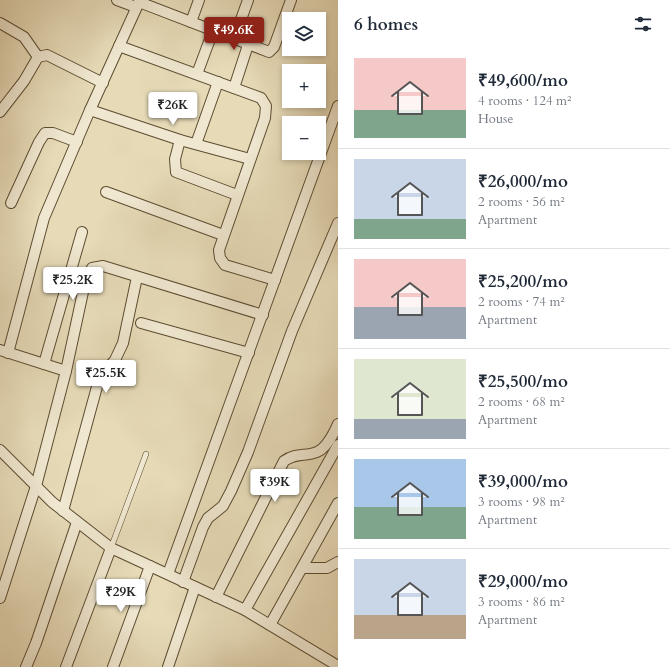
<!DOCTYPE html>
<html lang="en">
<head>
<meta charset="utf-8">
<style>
  body { margin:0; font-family:Cardo,serif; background:#f6f6f7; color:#1f2937; height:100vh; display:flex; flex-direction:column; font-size:15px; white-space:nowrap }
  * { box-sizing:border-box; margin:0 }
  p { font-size:13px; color:#747a83 }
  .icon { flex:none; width:22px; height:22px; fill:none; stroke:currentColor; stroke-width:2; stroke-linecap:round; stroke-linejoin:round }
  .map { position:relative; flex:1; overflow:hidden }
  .side { display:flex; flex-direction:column; background:#fff; width:332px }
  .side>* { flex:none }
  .fabs { position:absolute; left:282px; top:12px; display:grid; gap:8px }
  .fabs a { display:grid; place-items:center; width:44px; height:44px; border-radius:0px; background:#fff; box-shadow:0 2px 6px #0003; font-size:20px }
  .price { position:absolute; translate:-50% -34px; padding:0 9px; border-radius:4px; background:#fff; color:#222; font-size:13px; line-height:26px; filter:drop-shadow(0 1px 2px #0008) }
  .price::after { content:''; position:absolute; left:50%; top:24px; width:12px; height:9px; margin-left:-6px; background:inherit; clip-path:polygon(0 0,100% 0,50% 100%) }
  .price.current { background:#8f2418; color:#fff }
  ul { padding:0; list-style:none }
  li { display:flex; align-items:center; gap:12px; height:100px; padding:0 16px }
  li+li { border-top:1px solid #e0e1e3 }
  li span { display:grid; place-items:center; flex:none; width:112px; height:80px; border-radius:0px; color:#555 }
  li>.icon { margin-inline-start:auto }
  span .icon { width:48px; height:48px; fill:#fffc; stroke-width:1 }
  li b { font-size:17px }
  h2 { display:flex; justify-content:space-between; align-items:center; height:48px; padding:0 16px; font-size:17px }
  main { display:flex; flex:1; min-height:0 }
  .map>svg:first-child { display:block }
</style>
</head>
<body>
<main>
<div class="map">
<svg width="338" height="667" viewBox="0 0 338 667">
  <rect width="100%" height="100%" fill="#e6dab7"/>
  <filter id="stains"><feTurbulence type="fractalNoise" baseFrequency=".005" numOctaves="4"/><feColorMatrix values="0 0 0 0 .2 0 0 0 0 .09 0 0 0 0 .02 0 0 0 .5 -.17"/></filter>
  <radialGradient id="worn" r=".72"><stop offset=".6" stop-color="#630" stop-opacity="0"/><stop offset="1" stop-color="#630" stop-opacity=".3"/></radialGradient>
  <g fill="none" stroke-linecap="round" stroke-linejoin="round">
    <defs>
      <polyline id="lane" points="111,548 146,454"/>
      <g id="street">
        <polyline points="117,0 136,7"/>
        <polyline points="139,2 269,52 274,47 291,0"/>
        <polyline points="191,22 199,0"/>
        <polyline points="0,23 24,37 38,57"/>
        <polyline points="234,39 248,0"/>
        <polyline points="119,46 261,98 266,106 265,118 219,250 220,258 225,265 275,280"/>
        <polyline points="197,74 213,31"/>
        <polyline points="234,88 248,45"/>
        <polyline points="90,110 180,140 250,159"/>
        <polyline points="0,112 24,81 38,57 47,55 103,83"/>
        <polyline points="180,140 175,159 176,172 237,195"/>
        <polyline points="196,144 218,82"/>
        <polyline points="106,192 223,235"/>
        <polyline points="11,203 39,142 45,133 53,133 77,142"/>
        <polyline points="141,323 249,353"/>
        <polyline points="0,350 66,371"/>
        <polyline points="8,353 44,218 90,110 140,0"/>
        <polyline points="44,364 82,232"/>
        <polyline points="0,450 52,502 111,548 245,610 338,666"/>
        <polyline points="63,511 98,383 105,371 115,360 123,343 137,277"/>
        <polyline points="302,568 327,568 338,562"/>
        <polyline points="168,574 338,106"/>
        <polyline points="183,582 203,527 208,518 223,506 231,491 248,452 292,331 338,223"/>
        <path d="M216,597L284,461C297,452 305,457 317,452C327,448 334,433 338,424"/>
        <polyline points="0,598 36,486 66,371 86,278 92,268 103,266 263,315"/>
        <polyline points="245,610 338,445"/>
        <polyline points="270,625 338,503"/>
        <polyline points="26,667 36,643 77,522"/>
        <polyline points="66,667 111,548"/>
        <polyline points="113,667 150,566"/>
        <polyline points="168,667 195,587"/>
      </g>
    </defs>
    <use href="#lane" stroke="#5d4c31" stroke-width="6"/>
    <use href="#street" stroke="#5d4c31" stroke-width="12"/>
    <use href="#lane" stroke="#efe7d0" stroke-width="5"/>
    <use href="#street" stroke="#efe7d0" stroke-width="10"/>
  </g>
  <rect width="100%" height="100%" filter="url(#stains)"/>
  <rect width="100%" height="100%" fill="url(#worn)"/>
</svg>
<div class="fabs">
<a><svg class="icon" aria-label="layers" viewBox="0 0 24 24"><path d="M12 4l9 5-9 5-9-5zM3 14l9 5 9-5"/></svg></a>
<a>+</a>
<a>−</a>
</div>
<b class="price current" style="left:234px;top:51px">₹49.6K</b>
<b class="price" style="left:173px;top:126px">₹26K</b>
<b class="price" style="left:73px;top:301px">₹25.2K</b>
<b class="price" style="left:106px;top:394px">₹25.5K</b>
<b class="price" style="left:275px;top:503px">₹39K</b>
<b class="price" style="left:121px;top:613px">₹29K</b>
</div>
<section class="side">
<h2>6 homes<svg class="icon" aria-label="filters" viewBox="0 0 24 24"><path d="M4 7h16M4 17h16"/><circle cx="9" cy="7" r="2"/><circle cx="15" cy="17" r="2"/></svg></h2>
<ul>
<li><span style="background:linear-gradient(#f6c9c9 65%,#7fa58c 0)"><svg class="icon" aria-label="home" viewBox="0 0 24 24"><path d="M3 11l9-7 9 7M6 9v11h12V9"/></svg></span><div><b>₹49,600/mo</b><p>4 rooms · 124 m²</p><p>House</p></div></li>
<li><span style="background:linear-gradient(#c9d6e8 75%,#7fa58c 0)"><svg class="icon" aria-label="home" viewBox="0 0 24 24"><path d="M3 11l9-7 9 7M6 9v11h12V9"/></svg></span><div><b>₹26,000/mo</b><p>2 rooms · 56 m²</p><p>Apartment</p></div></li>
<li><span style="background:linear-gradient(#f6c9c9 60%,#9aa5b1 0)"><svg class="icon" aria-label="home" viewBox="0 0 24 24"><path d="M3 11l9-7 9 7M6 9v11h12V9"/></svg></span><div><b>₹25,200/mo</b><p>2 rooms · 74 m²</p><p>Apartment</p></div></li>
<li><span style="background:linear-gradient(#dfe7d0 75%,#9aa5b1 0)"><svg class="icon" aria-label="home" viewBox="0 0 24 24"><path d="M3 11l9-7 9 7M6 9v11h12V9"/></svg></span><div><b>₹25,500/mo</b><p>2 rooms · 68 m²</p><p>Apartment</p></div></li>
<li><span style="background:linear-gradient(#a9c7e8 60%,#7fa58c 0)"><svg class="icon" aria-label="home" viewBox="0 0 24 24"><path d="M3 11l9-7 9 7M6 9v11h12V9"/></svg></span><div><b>₹39,000/mo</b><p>3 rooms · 98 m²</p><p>Apartment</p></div></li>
<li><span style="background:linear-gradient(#c9d6e8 70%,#b9a48a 0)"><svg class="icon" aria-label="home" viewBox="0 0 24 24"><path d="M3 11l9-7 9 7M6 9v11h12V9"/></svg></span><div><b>₹29,000/mo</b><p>3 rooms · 86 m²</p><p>Apartment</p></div></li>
</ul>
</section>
</main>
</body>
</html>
